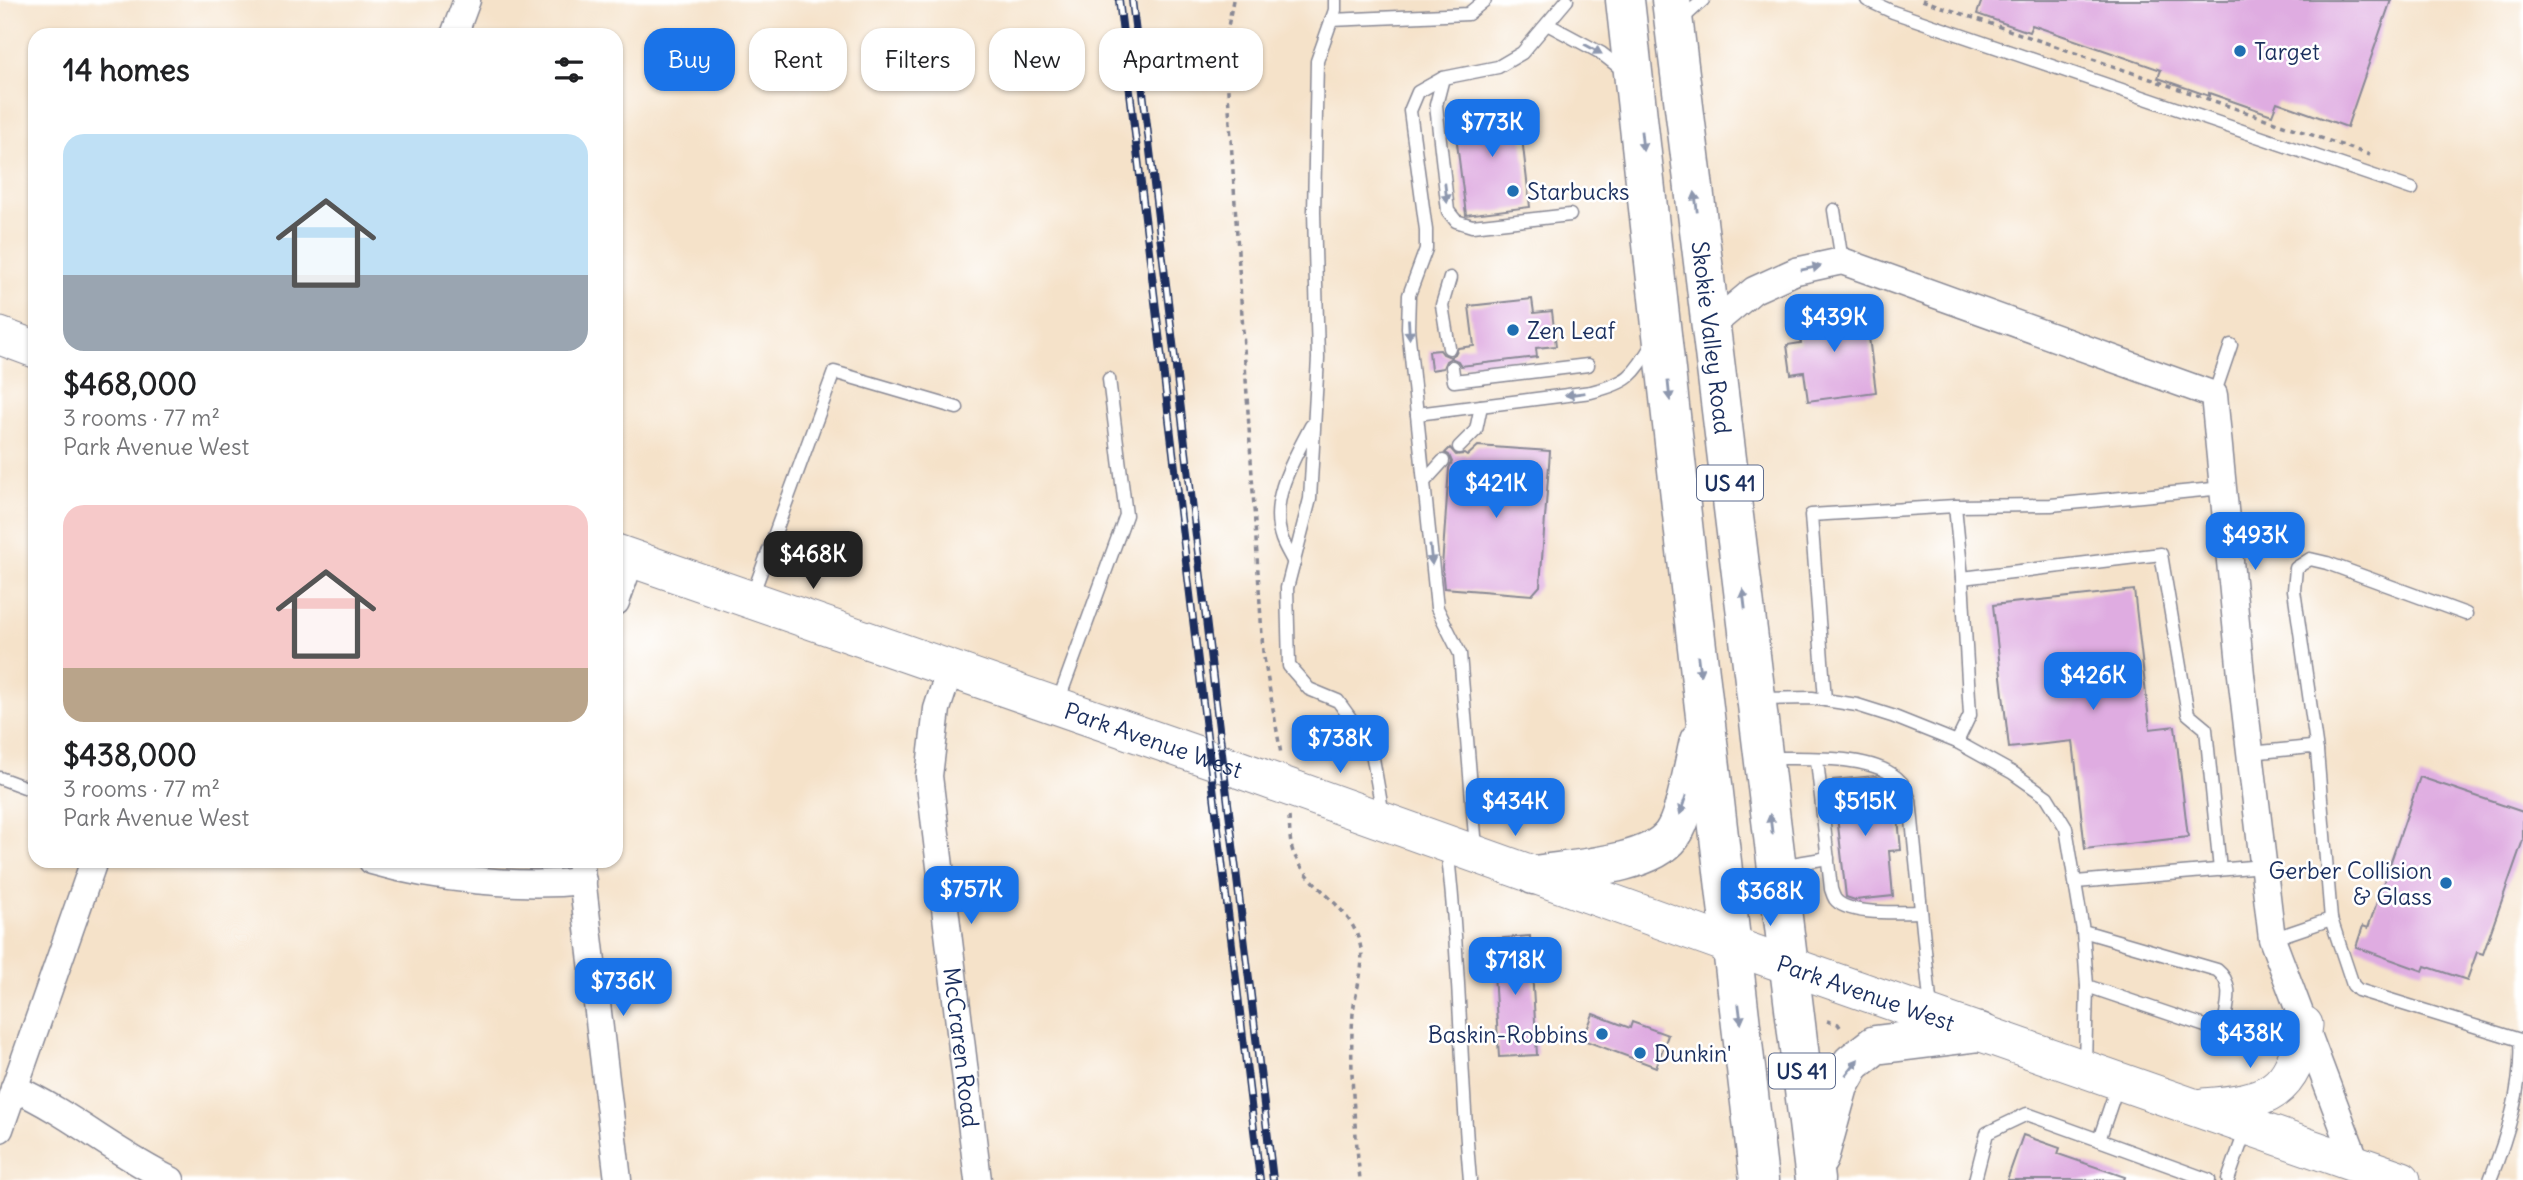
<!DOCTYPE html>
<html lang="en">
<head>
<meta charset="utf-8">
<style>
  body { margin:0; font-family:Delius,sans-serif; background:#f2f2f2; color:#202124; height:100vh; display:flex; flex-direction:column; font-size:26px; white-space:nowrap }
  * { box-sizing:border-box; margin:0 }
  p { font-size:23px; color:#757577 }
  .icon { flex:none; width:38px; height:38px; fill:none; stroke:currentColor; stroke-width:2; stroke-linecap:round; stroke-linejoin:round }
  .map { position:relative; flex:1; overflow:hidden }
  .details { position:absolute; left:28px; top:28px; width:595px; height:840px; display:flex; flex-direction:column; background:#fff; border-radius:21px; box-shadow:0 2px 5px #0004 }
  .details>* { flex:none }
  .top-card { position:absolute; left:644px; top:28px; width:665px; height:63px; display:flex; gap:14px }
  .price { position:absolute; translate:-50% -60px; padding:0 16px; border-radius:14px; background:#1a73e8; color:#fff; font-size:23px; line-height:46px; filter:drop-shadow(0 2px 4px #0008) }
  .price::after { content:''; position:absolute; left:50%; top:42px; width:21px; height:16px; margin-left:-10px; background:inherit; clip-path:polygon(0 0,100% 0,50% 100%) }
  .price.selected { background:#222; color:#fff }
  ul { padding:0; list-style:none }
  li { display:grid; align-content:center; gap:14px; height:371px; padding:0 35px }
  li span { display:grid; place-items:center; height:217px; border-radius:21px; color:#555 }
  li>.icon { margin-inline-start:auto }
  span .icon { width:126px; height:126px; fill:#fffc; stroke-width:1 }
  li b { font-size:30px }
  h2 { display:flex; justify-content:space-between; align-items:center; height:84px; padding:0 35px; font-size:30px }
  .pill { padding:0 24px; border-radius:21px; background:#fff; box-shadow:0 2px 5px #0004; font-size:24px; line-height:63px }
  .pill.selected { background:#1a73e8; color:#fff }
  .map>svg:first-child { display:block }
</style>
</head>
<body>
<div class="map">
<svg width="2523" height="1180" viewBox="0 0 2523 1180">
  <rect width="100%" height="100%" fill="#fff"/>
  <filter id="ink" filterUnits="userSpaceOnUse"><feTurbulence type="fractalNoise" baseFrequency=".0143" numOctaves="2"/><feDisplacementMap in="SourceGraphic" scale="14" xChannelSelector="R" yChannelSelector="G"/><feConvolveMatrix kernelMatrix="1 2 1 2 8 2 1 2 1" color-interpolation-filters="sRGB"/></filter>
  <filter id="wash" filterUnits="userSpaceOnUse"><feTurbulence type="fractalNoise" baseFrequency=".00686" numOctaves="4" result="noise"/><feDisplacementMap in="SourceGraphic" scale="28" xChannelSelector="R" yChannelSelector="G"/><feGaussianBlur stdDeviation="1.57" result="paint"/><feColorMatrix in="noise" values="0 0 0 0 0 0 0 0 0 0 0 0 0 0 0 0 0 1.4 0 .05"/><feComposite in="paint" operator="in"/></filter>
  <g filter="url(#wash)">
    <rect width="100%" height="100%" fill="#f5e2c9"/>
    <g id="blocks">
      <g fill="#dface1">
        <polygon points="1982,0 2391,0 2347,127 2277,102 2272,115 2209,93 2209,96 2158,78 2161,70 2032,25 2029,32 1977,14"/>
        <polygon points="1518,103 1530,207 1466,215 1453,111"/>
        <polygon points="1532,299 1534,313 1552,311 1556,346 1536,348 1537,357 1461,366 1458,361 1451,358 1446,361 1443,368 1431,370 1429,351 1440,350 1443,354 1450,357 1455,354 1458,348 1474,346 1469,306"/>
        <polygon points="1865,306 1876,392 1808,401 1804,372 1791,374 1787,345 1801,343 1797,314"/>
        <polygon points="1478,446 1550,451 1540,586 1532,595 1444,588 1442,567 1449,468 1452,462 1449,455 1445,453 1450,448 1456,455 1464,454 1467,456"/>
        <polygon points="2134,590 2150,729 2175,726 2188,837 2085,849 2073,741 2009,748 1993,605"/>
        <polygon points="1875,776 1880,778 1884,820 1898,818 1901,850 1889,851 1893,896 1855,900 1846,897 1833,780"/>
        <polygon points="2420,777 2523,812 2523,840 2483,954 2477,952 2467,980 2425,966 2423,971 2356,947 2363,926 2368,928"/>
        <polygon points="1530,936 1537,1055 1499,1057 1492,939"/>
        <polygon points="1593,1014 1630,1028 1632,1022 1668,1035 1656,1067 1583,1040"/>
        <polygon points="2023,1135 2060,1148 2058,1154 2125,1177 2124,1180 2007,1180"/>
      </g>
    </g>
  </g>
  <g filter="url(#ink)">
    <use href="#blocks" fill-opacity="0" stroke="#888894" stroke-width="2"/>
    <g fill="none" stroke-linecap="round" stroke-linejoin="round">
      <defs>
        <g id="lane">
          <polyline points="1335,0 1335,10 1317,61 1314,212 1318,358 1310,499 1287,588 1289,666 1309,689 1338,701 1371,747 1383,815"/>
          <polyline points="1867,0 1893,12 2412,189"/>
          <polyline points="1331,20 1468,14 1485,0"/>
          <polyline points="1680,21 1703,0"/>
          <polyline points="1547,24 1601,53 1624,71"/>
          <polyline points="1443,78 1436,105 1448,211 1456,221 1472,226 1570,215"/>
          <polyline points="1834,210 1842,261"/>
          <polyline points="1449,348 1442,305 1450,278"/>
          <polyline points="1452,367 1454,381 1588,365"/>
          <polyline points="2214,395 2231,345"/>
          <path d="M1417,414L1591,392C1630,382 1633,376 1653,343"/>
          <polyline points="1459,447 1476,430 1481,406"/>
          <polyline points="1424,482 1443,461"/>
          <path d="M1294,563C1290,555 1285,547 1282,539C1268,500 1294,459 1311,426"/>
          <polyline points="1962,578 2161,554 2188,714 2206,729 2220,870"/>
          <polyline points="752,596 834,372 957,408"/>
          <polyline points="1760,699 1812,698 1857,705 1892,716 1957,742 2013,773 2047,797 2066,828 2083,931 2087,986 2085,1064"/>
          <polyline points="1825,700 1811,515 1955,506"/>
          <polyline points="1058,702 1126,515 1109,379"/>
          <polyline points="1957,742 1970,715 1962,578 1955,506 2051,505 2223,488"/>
          <polyline points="2317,751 2294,590 2296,568 2310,559 2327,563 2466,614"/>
          <path d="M2250,753L2311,747L2317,751L2331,919L2353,985L2358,990L2520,1040C2523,1087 2507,1137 2490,1180"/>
          <path d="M1767,758C1803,759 1874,753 1900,781C1905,785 1907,794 1910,800L1931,1010"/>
          <path d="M1817,760L1831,889C1832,892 1833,896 1835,899C1847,916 1902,912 1921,912"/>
          <polyline points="0,778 35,791"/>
          <path d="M1447,848C1460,958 1460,1069 1470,1180"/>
          <polyline points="1476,848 1460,654 1437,608 1408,328 1409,295 1426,249 1426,230 1410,111 1418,92 1443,78 1498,67 1522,53 1567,0"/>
          <polyline points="1780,866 1828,858"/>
          <polyline points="2076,882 2263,866"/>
          <path d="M2083,931L2217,970C2235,984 2227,1005 2224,1025L2217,1030L2087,986"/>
          <polyline points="2272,939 2331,919"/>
          <polyline points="2099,1140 2209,1180"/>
          <polyline points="1975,1180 1987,1133 2027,1114 2099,1140 2118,1084"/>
          <polyline points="2228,1180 2246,1129"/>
        </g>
        <g id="street">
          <polyline points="454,35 467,0"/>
          <polyline points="1711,326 1754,290 1796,271 1842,261 2214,395 2241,675 2272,939 2357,1164"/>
          <polyline points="616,602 631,559"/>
          <path id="s1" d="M950,669L937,709L929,776L978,1180"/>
          <path d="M372,861C434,879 518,888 583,881"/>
          <polyline points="580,861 618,1180"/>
          <path d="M14,1088C70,1113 116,1154 171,1180"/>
          <polyline points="0,1129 94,861"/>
        </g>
        <g id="secondary">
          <polyline points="0,336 35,349"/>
          <path id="s2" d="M616,553L1224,764L1733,946L2402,1180"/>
          <path d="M2203,1107C2267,1102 2294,1094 2304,1025"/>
        </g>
        <g id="highway">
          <polyline points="1625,0 1690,587 1759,1180"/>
          <path id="s3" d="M1671,0L1815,1180"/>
          <path d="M1534,875C1571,869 1649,866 1672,835C1686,816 1693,765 1699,741"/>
          <polyline points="1819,1158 1839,1086 1852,1063 1875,1045 1980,1032"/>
        </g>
      </defs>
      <use href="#lane" stroke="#888894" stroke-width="15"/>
      <use href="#street" stroke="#888894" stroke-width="29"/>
      <use href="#secondary" stroke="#888894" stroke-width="39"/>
      <use href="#highway" stroke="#888894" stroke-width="41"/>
      <g stroke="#888894" stroke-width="3.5" stroke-dasharray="5 5" stroke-linecap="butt">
        <polyline points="1233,0 1225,43 1263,652 1281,754"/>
        <polyline points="1922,0 2370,155"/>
        <path d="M1289,817C1290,828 1289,844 1294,854C1310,889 1351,906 1360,944C1366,968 1355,990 1353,1013C1349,1069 1355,1125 1360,1180"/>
        <polyline points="1827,1021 1838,1024 1843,1031"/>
      </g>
      <use href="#lane" stroke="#fff" stroke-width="12"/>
      <use href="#street" stroke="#fff" stroke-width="26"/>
      <use href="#secondary" stroke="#fff" stroke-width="37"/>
      <use href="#highway" stroke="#fff" stroke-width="38"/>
      <defs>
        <g id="rail">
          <polyline points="1119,0 1260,1180"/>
          <polyline points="1132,0 1273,1180"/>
        </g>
      </defs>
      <use href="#rail" stroke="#1b2f5e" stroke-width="8"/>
      <use href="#rail" stroke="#fff" stroke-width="5" stroke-dasharray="16" stroke-linecap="butt"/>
    </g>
    <defs><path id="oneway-solid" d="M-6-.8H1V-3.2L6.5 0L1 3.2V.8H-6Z" transform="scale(1.75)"/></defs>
    <g fill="#8d97ae">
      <use href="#oneway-solid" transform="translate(1593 49) rotate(29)"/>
      <use href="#oneway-solid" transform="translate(1642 141) rotate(84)"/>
      <use href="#oneway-solid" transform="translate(1446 193) rotate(83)"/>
      <use href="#oneway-solid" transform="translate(1696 202) rotate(-97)"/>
      <use href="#oneway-solid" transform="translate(1811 268) rotate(-11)"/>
      <use href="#oneway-solid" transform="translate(1409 329) rotate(87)"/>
      <use href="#oneway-solid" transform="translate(1669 391) rotate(84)"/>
      <use href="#oneway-solid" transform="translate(1575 394) rotate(172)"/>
      <use href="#oneway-solid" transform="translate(1431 555) rotate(84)"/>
      <use href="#oneway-solid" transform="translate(1744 599) rotate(-97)"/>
      <use href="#oneway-solid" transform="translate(1699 666) rotate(83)"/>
      <use href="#oneway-solid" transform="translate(1683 805) rotate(108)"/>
      <use href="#oneway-solid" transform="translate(1771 824) rotate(-97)"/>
      <use href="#oneway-solid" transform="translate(1740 1014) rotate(83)"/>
      <use href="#oneway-solid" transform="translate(1852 1067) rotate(-52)"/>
    </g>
  </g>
  <g fill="#1f6fb2" stroke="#fff" stroke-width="2.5">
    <circle cx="2240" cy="51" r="7"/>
    <circle cx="1513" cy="191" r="7"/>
    <circle cx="1513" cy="330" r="7"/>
    <circle cx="2446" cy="883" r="7"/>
    <circle cx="1602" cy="1034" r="7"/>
    <circle cx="1640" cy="1053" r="7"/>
  </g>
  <g text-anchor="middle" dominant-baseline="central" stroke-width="5" stroke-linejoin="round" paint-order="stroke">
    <g fill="#fff" stroke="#5f6d8e" stroke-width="2">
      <rect x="1697" y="465.5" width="66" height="35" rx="5"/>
      <rect x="1769" y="1053.5" width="66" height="35" rx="5"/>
    </g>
    <g font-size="21" font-weight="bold" fill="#1b2f5e">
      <text x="1730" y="483">US 41</text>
      <text x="1802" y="1071">US 41</text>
    </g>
    <g font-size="23" fill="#1b2f5e" stroke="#fff" text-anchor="start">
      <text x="2254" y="51">Target</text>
      <text x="1527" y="191">Starbucks</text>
      <text x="1527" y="330">Zen Leaf</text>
      <text x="2432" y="870" text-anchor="end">Gerber Collision<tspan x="2432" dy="26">&amp; Glass</tspan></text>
      <text x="1588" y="1034" text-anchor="end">Baskin-Robbins</text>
      <text x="1654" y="1053">Dunkin'</text>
    </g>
    <g font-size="23" fill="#1b2f5e" stroke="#fff">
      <text stroke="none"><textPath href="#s3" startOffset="340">Skokie Valley Road</textPath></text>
      <text stroke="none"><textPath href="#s2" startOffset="569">Park Avenue West</textPath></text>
      <text stroke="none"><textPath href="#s2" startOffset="1325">Park Avenue West</textPath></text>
      <text stroke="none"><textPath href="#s1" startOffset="383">McCraren Road</textPath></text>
    </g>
  </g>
</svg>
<b class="price" style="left:1492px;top:159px">$773K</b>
<b class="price" style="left:1834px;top:354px">$439K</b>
<b class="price" style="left:1496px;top:520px">$421K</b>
<b class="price" style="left:2255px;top:572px">$493K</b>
<b class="price selected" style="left:813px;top:591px">$468K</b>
<b class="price" style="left:2093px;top:712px">$426K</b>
<b class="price" style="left:1340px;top:775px">$738K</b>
<b class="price" style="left:1515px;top:838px">$434K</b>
<b class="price" style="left:1865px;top:838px">$515K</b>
<b class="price" style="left:971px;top:926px">$757K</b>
<b class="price" style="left:1770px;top:928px">$368K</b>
<b class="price" style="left:1515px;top:997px">$718K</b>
<b class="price" style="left:623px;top:1018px">$736K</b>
<b class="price" style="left:2250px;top:1070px">$438K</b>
<div class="top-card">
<a class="pill selected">Buy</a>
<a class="pill">Rent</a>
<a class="pill">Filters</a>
<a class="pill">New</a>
<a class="pill">Apartment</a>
</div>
<section class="details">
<h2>14 homes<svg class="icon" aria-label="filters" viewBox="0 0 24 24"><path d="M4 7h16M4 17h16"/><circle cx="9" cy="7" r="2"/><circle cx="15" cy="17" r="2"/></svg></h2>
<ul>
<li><span style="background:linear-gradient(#bfe0f5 65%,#9aa5b1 0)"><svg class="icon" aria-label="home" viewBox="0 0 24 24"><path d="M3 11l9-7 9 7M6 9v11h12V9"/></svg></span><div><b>$468,000</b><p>3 rooms · 77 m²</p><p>Park Avenue West</p></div></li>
<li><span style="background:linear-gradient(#f6c9c9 75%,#b9a48a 0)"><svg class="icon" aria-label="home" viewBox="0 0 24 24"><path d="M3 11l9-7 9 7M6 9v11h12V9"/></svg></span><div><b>$438,000</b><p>3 rooms · 77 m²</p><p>Park Avenue West</p></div></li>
</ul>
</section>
</div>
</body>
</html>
